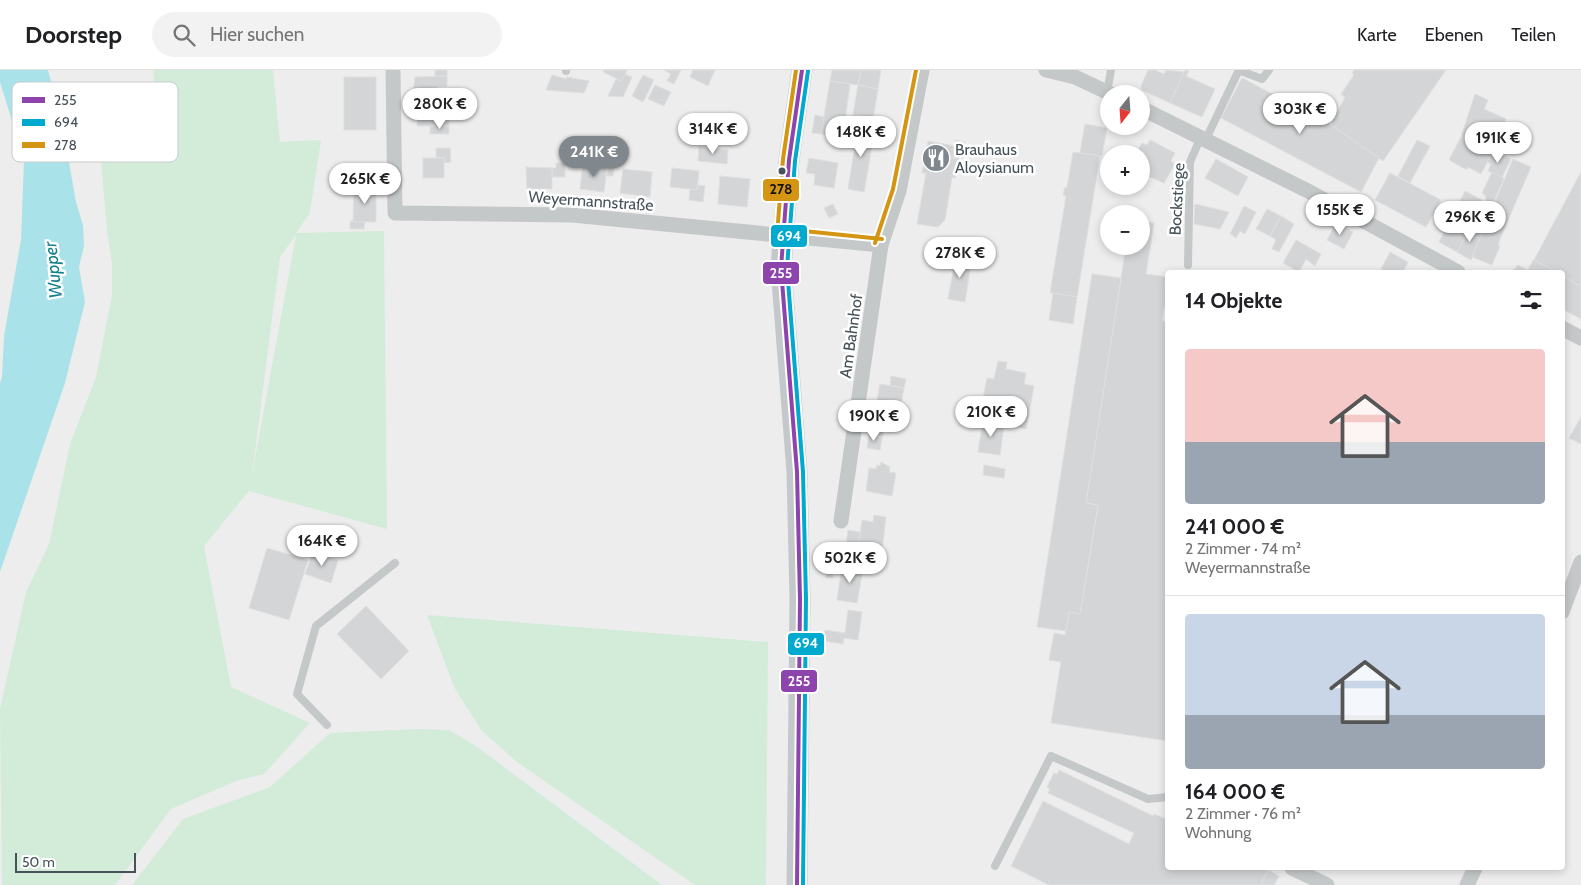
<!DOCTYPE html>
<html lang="de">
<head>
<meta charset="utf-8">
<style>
  body { margin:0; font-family:Cabin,sans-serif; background:#f2f2f2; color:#202124; height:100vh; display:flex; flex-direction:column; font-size:19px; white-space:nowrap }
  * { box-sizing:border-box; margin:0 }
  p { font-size:16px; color:#757577 }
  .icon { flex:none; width:28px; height:28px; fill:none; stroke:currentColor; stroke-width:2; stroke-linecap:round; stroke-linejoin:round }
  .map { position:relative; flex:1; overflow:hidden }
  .drawer { position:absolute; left:1165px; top:200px; width:400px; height:600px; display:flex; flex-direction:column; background:#fff; border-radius:5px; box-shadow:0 2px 8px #0003 }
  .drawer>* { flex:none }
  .needle { width:32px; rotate:197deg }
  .tools { position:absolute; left:1100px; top:15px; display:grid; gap:10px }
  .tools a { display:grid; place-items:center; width:50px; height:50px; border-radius:50%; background:#fff; box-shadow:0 2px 8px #0003; font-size:25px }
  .scale { position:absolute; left:15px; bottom:12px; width:121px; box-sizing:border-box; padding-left:5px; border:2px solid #465259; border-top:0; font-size:14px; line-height:18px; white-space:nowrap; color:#465259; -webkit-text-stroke:4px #fff; paint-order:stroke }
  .price { position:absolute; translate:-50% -42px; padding:0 11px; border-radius:18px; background:#fff; color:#222; font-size:16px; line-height:32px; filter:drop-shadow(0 1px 2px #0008) }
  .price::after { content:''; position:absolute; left:50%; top:30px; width:15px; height:11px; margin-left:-8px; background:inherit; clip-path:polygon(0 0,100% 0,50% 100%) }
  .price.active { background:#81888d; color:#fff }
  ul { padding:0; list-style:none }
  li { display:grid; align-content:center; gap:10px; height:265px; padding:0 20px }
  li+li { border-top:1px solid #e0e0e0 }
  li span { display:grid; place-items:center; height:155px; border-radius:5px; color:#555 }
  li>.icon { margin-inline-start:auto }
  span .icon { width:90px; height:90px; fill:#fffc; stroke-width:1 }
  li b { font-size:21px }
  h2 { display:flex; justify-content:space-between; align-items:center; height:60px; padding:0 20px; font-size:21px }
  header { display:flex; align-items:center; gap:30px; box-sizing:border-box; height:70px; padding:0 25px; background:#fff; border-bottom:1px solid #e0e0e0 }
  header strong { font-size:24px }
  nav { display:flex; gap:28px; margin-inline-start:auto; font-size:18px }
  .search { width:350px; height:45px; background:#f2f2f2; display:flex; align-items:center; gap:12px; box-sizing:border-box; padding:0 18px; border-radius:28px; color:#757577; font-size:19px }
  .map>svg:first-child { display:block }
</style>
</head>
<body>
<header>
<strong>Doorstep</strong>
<div class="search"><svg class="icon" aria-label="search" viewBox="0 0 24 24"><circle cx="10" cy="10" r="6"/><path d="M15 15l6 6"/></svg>Hier suchen</div>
<nav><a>Karte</a><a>Ebenen</a><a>Teilen</a></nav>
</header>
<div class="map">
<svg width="1581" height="815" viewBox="0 0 1581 815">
  <rect width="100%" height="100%" fill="#eeeded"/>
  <g fill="#d2ecd9" fill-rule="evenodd">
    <path d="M153,0H273L280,72L321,70L310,143L296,163L384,161L387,459L249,421L204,476L231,617L310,653L264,704L236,711L171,739L115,815H2L0,639L26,522L49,474L70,374L96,307L112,225V194L107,161L98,56L162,82ZM296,165L252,405L280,187Z"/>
    <polygon points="427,545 768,572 766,815 695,815 517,692 481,660 454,617"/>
    <polygon points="419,659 449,660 476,676 662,815 132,815 183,749 270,717 330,663"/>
  </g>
  <polygon fill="#a9e3e9" points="0,0 48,0 62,53 76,132 83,155 84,176 79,197 85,232 65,313 0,502 0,313 2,307 4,266 21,170 24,90 0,12"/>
  <g fill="#d4d5d6" stroke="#dfdfe0">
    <polygon points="435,0 447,0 447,6 435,7"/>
    <polygon points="604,0 627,0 622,11 603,2"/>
    <polygon points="664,0 681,0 674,14 667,11 671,4"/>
    <polygon points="693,0 715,0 708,16 690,7"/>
    <polygon points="832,0 861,0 858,15 830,11"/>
    <polygon points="861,0 881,0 878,19 858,15"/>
    <polygon points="1148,0 1155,0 1164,4 1166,0 1185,2 1170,33 1142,20 1141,16"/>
    <polygon points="1185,0 1189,1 1186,6 1215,19 1202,47 1170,33"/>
    <polygon points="1354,0 1446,0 1383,91 1331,55 1345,27 1341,24 1354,5 1352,3"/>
    <polygon points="625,4 632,7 623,27 608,26 616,9 622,11"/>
    <polygon points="552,5 566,9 567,7 589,11 584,23 546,20"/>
    <polygon points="643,5 654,10 643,32 632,26"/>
    <polygon points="447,6 447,16 437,17 437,26 415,26 413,24 415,7"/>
    <rect x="344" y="7" width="32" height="53"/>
    <polygon points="1242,8 1331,55 1379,88 1361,122 1221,48"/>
    <polygon points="830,11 850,14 843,67 821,64"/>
    <polygon points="655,15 671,22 664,36 648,29"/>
    <polygon points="858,15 878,19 873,49 853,45"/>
    <polygon points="1293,24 1315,36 1311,44 1289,33"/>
    <polygon points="1475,24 1488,30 1484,39 1506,49 1497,71 1475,62 1471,71 1461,67"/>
    <polygon points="418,39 449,39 449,56 417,56"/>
    <polygon points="815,45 824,47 821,64 812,63"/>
    <polygon points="853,45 876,48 875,59 852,55"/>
    <polygon points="1085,54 1107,58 1102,86 1080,83"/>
    <polygon points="852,55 875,59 864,122 848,119 857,63 851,62"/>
    <rect x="430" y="56" width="19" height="8"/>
    <polygon points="1461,67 1493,81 1481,104 1468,97 1467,100 1449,90"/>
    <polygon points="955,70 965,72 963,86 959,85 959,89 926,83 928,71 955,76"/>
    <polygon points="1150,70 1175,83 1171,91 1175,94 1164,113 1141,103 1141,84 1136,84 1142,73 1147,75"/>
    <polygon points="1417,70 1430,76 1410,113 1398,106"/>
    <polygon points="699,76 728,80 727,94 698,91"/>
    <polygon points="436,78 450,78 451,92 444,93 444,88 436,87"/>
    <polygon points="1493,81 1511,89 1502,107 1488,101 1491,94 1487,92"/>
    <polygon points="1073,82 1100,86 1077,227 1050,223 1066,126 1063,125 1065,117 1067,118"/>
    <polygon points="926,83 959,89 955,108 952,107 945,150 938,157 917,154 926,103 922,103"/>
    <rect x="423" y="88" width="21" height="20"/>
    <polygon points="809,88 838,93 834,118 814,115 815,104 806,103"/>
    <polygon points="1216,89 1248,107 1238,126 1205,108"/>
    <polygon points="1513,89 1531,97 1500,169 1498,176 1500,176 1492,195 1472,187"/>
    <polygon points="608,92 615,93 613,106 607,106"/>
    <polygon points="556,93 565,93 565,107 552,107 552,98 556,98"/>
    <polygon points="583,94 607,97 604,122 580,119"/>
    <polygon points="526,97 552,98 552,119 527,119"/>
    <polygon points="672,98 699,101 697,120 670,117"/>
    <polygon points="623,99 652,102 650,127 620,123"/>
    <polygon points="1492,102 1504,108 1492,136 1487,133 1485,125 1482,123"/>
    <polygon points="1581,102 1581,216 1562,206 1562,202 1557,202 1534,190"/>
    <polygon points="1390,103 1441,130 1426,157 1375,130"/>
    <polygon points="720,106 750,109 747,137 718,134"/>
    <polygon points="698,115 705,116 703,132 689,130 690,119 697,120"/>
    <polygon points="354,118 376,118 376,152 353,152"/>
    <polygon points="1465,121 1482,130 1472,149 1468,147 1465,153 1471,156 1457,182 1439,172"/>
    <polygon points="833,134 838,144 829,148 824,138"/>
    <polygon points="1195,134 1229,142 1220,159 1194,154"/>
    <polygon points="1244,136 1256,142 1245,164 1240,161 1236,168 1230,164"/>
    <polygon points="1267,139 1281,146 1270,166 1256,159"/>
    <polygon points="1281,146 1294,154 1279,182 1272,179 1276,170 1270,166"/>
    <polygon points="350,151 365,152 364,159 350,159"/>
    <polygon points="1141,151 1154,153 1146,204 1168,207 1168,238 1164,238 1162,251 1168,252 1168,671 1051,653 1061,592 1049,590 1054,563 1065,565 1069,542 1080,544 1098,435 1086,433 1126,176 1141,176"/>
    <polygon points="1336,153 1353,162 1344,179 1327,170"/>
    <polygon points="1471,156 1482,163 1471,190 1457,182"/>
    <polygon points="1296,170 1321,184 1315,196 1306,189 1299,202 1283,193"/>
    <polygon points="1390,182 1408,192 1403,202 1387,202 1381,199"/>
    <polygon points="956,185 972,187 965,232 948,229"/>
    <polygon points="1533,190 1534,190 1557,202 1512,202 1518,195 1528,200"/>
    <polygon points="1092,204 1121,208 1086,433 1098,435 1080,544 1069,542 1066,561 1037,557"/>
    <polygon points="1562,206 1581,216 1581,249 1562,239"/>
    <polygon points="1053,223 1077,227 1073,254 1049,250"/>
    <polygon points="998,291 1007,292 1006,299 1026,303 1024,314 1034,316 1026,359 979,350 987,308 994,309"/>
    <polygon points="891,306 906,309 904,318 890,315"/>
    <polygon points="880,314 904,318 898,351 874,347"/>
    <polygon points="1581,347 1581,374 1569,368"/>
    <polygon points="872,350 885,352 883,367 869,365"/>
    <polygon points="983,351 1004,354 1000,385 978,382"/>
    <polygon points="869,365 882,367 880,380 867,378"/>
    <polygon points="881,392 890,397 889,402 896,403 892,426 866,421 869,398 876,399 877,395 880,396"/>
    <polygon points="984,395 1005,399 1004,408 983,405"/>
    <polygon points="874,445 886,447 882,480 858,476 862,450 873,452"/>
    <polygon points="848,460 860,462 857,484 845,482"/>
    <polygon points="267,478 308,490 289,550 249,538"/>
    <polygon points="313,482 338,490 331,513 305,504"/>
    <polygon points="848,483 863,485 860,498 846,496"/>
    <polygon points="826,493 833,494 833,508 826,508"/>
    <polygon points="842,495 863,499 857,533 837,530"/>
    <polygon points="366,536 409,581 381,609 337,564"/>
    <polygon points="848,540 862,542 858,570 844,568 843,574 823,571 825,560 845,563"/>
    <polygon points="1059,700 1153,746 1154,744 1168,750 1168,798 1262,798 1268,800 1261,815 1049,815 1011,796 1043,731 1129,774 1134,763 1048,723 1050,719 1047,717 1054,703 1057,704"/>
    <polygon points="1268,800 1279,806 1274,815 1261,815"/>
  </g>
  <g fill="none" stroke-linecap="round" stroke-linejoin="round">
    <g stroke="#c5c8c9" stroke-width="8">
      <polyline points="566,1 566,0"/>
      <polyline points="1107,22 1111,0"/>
      <polyline points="1206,69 1238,2 1241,1 1262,9 1269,0"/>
      <polyline points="1188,195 1190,92 1201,67"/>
      <polyline points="327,655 297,624 316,556 395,493"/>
      <polyline points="995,796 1051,686 1148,729 1168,727"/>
    </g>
    <g stroke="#c5c8c9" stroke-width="15">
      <polyline points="393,0 395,143 572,145 881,175"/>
      <polyline points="1046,0 1075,7 1111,24"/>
      <polyline points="1141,38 1308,121 1458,202"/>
      <polyline points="1562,258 1581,268"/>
      <polyline points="841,451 881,175 899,121 922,0"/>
      <polyline points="1562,542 1581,492"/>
      <polyline points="1292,798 1327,815"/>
      <polyline points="1467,815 1475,798"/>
    </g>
    <polyline stroke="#c5c8cb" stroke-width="21" points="797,815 800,529 797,402 781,198 789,90 802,0"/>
    <defs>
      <polyline id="bus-1" points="797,815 800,529 797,402 781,198 789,90 802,0"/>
      <polyline id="bus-2" points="803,815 806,529 803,402 787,198 795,91 808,1"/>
      <g id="bus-3">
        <polyline points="784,159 882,169"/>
        <polyline points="777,165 783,89 796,0"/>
        <polyline points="875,173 893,119 916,0"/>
      </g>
    </defs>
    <use href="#bus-1" stroke="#fff" stroke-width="8"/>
    <use href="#bus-2" stroke="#fff" stroke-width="8"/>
    <use href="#bus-3" stroke="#fff" stroke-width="8"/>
    <use href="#bus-1" stroke="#8e44ad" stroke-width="4"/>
    <use href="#bus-2" stroke="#00a9ce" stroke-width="4"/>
    <use href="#bus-3" stroke="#d49512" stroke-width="4"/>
  </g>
  <defs>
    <symbol id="restaurant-disc" viewBox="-11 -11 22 22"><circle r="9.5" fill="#81888d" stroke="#fff"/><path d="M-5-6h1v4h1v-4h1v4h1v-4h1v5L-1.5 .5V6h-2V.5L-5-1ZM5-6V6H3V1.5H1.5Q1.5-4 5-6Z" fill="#fff"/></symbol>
  </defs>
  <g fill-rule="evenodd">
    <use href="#restaurant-disc" x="920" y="72" width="32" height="32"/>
  </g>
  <circle fill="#465259" stroke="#fff" stroke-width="2" cx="782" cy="101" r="4.5"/>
  <g text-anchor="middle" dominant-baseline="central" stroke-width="5" stroke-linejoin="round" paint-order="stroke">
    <g font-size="16" fill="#465259" stroke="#fff" text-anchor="start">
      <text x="955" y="79">Brauhaus<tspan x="955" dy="18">Aloysianum</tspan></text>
    </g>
    <g font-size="16" fill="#465259" stroke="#fff">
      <text transform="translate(1177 129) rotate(-87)">Bockstiege</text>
      <text transform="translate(591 131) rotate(4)">Weyermannstraße</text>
      <text transform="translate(851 266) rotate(-82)">Am Bahnhof</text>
    </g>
    <g font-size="18" font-style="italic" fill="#137f8a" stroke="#fff">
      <text transform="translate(53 200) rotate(-96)">Wupper</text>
    </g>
  </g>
  <rect x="12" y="12" width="166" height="80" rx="8" fill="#fff" stroke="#c8cbcd" stroke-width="1"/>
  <rect x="22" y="27" width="23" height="6" fill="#8e44ad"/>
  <rect x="22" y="49" width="23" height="7" fill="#00a9ce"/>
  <rect x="22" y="72" width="23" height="6" fill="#d49512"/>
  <g font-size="14" fill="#465259">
    <text x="54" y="35">255</text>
    <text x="54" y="57">694</text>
    <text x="54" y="80">278</text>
  </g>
  <g stroke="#fff" stroke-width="2">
    <rect x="762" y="108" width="38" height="24" rx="5" fill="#d49512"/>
    <rect x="770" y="154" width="38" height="24" rx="5" fill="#00a9ce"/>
    <rect x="762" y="191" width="38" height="24" rx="5" fill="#8e44ad"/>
    <rect x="787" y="562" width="38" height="24" rx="5" fill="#00a9ce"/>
    <rect x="780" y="599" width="38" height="24" rx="5" fill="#8e44ad"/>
  </g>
  <g font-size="14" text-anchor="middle" font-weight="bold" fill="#fff">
    <text x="789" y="171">694</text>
    <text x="781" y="208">255</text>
    <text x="806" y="578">694</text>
    <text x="799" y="616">255</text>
  </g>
  <g font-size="14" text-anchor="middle" font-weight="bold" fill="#111">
    <text x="781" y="124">278</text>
  </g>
</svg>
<div class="tools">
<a><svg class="needle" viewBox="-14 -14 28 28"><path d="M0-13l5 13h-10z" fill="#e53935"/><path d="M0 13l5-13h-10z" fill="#757577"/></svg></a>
<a>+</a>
<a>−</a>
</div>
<div class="scale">50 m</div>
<b class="price" style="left:440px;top:60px">280K €</b>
<b class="price" style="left:1300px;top:65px">303K €</b>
<b class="price" style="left:713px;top:85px">314K €</b>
<b class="price" style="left:861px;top:88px">148K €</b>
<b class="price" style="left:1498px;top:94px">191K €</b>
<b class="price active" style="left:594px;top:108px">241K €</b>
<b class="price" style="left:365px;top:135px">265K €</b>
<b class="price" style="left:1340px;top:166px">155K €</b>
<b class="price" style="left:1470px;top:173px">296K €</b>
<b class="price" style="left:960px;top:209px">278K €</b>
<b class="price" style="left:991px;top:368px">210K €</b>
<b class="price" style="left:874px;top:372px">190K €</b>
<b class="price" style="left:322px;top:497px">164K €</b>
<b class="price" style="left:850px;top:514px">502K €</b>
<section class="drawer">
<h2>14 Objekte<svg class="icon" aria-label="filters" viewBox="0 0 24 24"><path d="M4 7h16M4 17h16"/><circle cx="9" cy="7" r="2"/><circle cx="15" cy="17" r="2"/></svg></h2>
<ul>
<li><span style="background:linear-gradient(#f6c9c9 60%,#9aa5b1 0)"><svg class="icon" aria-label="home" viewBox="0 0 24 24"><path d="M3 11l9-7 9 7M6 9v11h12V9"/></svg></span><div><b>241 000 €</b><p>2 Zimmer · 74 m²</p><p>Weyermannstraße</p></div></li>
<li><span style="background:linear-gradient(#c9d6e8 65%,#9aa5b1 0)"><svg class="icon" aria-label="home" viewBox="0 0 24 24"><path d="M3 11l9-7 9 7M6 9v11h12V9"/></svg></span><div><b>164 000 €</b><p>2 Zimmer · 76 m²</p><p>Wohnung</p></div></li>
</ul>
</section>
</div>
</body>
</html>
